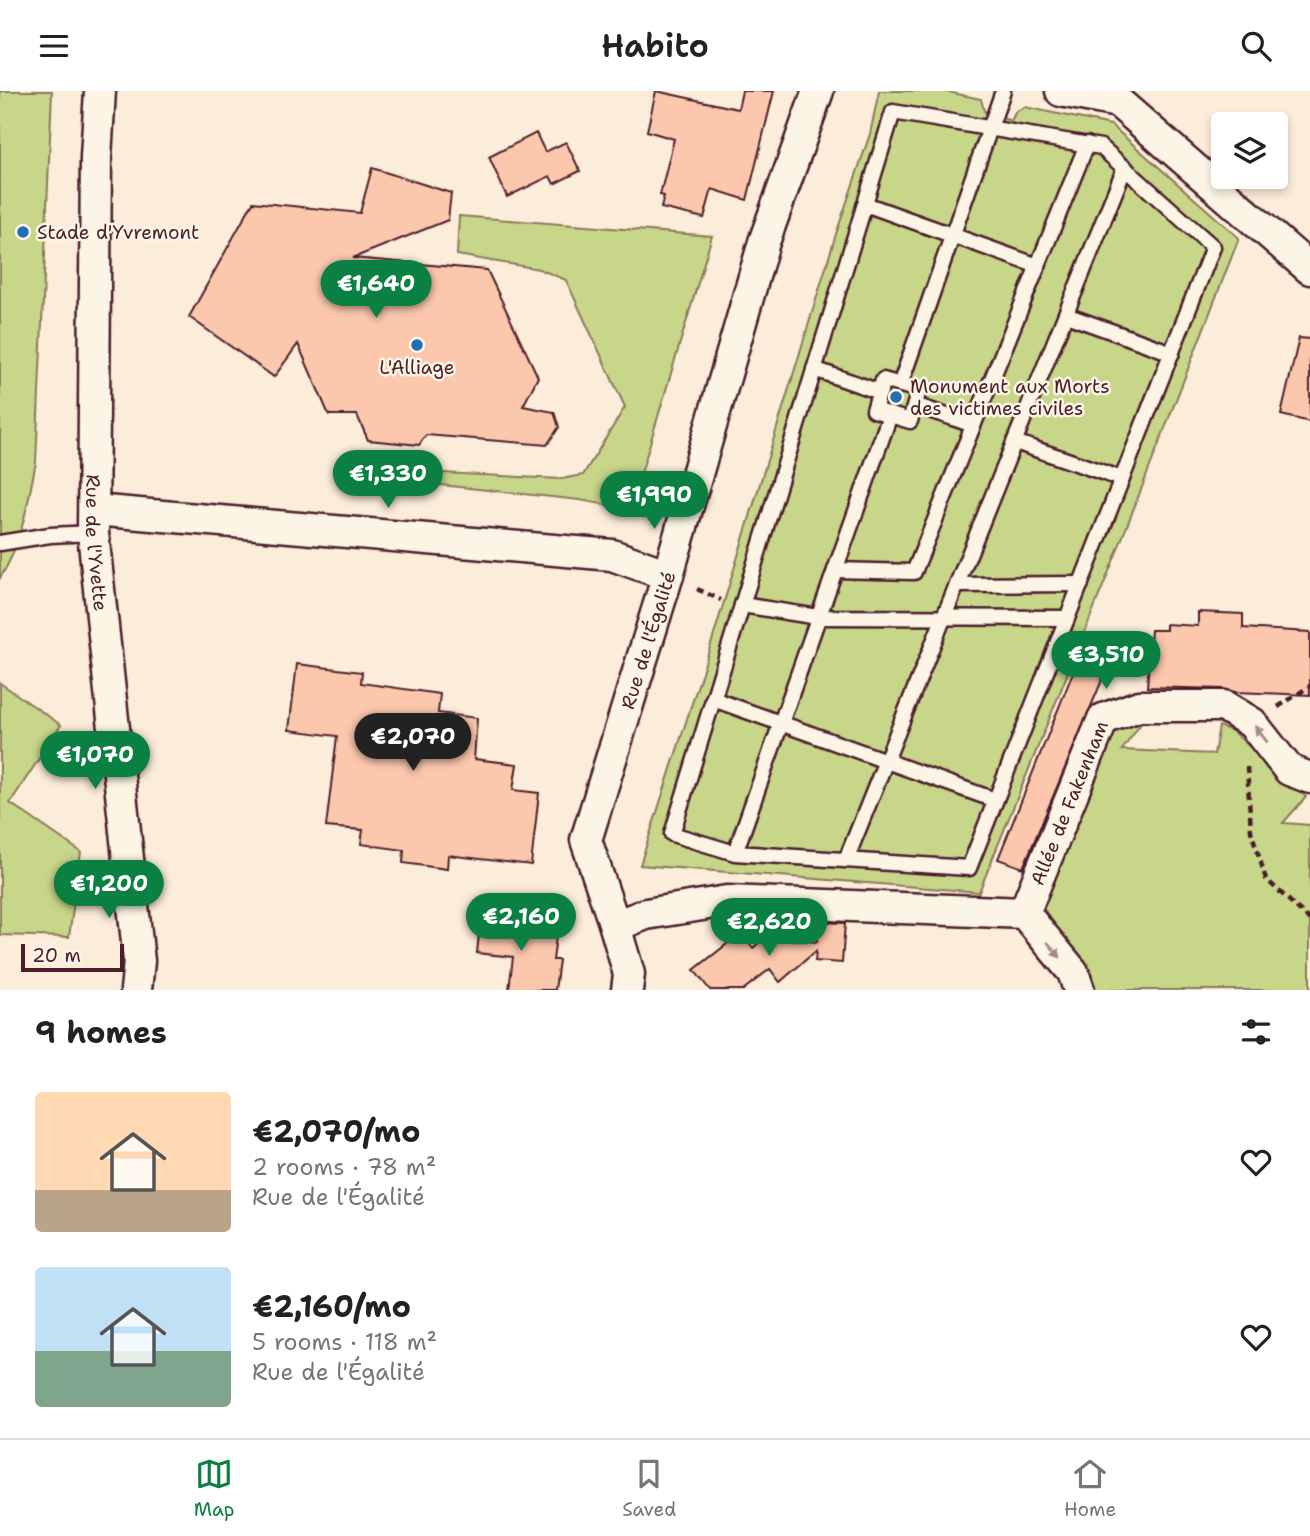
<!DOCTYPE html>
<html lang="en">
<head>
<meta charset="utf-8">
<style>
  body { margin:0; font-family:"Shantell Sans",sans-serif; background:#f2f2f2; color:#222; height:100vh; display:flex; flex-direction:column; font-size:26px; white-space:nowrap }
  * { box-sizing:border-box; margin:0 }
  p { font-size:23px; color:#767676 }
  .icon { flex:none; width:38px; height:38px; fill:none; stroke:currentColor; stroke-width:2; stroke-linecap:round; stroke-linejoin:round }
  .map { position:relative; height:899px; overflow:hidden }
  .details { display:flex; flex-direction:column; background:#fff; flex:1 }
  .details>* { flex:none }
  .buttons { position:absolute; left:1211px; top:21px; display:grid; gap:14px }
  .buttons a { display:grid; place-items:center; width:77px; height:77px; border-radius:7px; background:#fff; box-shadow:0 4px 10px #0003; font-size:35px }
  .scale { position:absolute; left:21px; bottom:18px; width:103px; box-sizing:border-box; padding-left:7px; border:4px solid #4a1f2b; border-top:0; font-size:19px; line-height:24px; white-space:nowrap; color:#4a1f2b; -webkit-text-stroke:5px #fcf5e5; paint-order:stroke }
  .price { position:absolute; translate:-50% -60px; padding:0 16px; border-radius:24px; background:#0b8043; color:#fff; font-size:23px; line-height:46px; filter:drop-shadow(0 2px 4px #0008) }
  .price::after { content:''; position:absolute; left:50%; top:42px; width:21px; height:16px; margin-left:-10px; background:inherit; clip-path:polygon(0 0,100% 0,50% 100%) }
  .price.selected { background:#222; color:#fff }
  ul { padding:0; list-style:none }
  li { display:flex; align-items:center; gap:21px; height:175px; padding:0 35px }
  li span { display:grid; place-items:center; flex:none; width:196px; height:140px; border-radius:7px; color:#555 }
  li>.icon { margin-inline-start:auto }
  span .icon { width:84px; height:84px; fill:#fffc; stroke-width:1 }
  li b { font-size:30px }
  h2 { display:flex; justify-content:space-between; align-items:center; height:84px; padding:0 35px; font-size:30px }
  header { display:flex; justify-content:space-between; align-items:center; height:91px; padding:0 35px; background:#fff; font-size:32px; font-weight:600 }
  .tabs { display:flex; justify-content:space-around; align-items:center; height:98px; border-top:2px solid #e0e0e0; background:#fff; font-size:19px; color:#767676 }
  .tabs a { display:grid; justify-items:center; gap:4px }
  .tabs .selected { color:#0b8043 }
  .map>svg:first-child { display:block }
</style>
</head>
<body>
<header><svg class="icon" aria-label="menu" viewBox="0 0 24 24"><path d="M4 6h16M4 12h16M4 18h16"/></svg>Habito<svg class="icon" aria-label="search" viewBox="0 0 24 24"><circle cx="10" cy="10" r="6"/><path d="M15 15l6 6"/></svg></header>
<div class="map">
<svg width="1310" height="899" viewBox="0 0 1310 899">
  <rect width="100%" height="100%" fill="#fcecda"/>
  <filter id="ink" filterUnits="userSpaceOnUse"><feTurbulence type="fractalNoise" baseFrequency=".0143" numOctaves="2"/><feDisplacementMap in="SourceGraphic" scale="14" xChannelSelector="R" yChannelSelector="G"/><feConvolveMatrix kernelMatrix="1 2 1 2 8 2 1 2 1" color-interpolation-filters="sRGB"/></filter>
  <g filter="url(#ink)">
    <g fill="#c8d68a" stroke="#897a5a" stroke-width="2">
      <path d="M0,0H52L36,371C28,410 22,453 0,487Z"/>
      <polygon points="879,0 943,0 981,8 984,20 1011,30 1016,20 1025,16 1111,34 1239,147 1114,468 979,801 640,774 713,547 836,143 870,43"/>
      <polygon points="459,125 712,145 637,396 613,415 580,409 385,388 382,379 561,388 583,384 625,316 566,189 539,178 457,164"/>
      <polygon points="0,592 61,634 10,712 81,761 69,846 0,844"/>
      <polygon points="1145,627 1122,659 1214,663 1219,635 1232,640 1306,706 1283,732 1310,734 1310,899 1093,899 1084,874 1040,813 1112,634"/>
    </g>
    <g fill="#fcc8ad" stroke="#4a1f2b" stroke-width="2">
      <polygon points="656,0 738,18 742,0 774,0 747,109 712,98 704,127 661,117 664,105 660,104 674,48 647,40"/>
      <polygon points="536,42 545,61 566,51 580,80 554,93 550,85 507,106 489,66"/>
      <polygon points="372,77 451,102 448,129 353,167 487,179 538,286 523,315 554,321 559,336 547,354 426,344 419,354 368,349 357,324 329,324 298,253 274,286 189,226 253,111 360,122"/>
      <polygon points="1299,247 1310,248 1310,331 1281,324"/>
      <polygon points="1198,521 1243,523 1243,537 1310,541 1310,604 1235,601 1224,598 1147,596 1151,539 1166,539 1166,533 1198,535"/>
      <polygon points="1078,569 1105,582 1023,777 998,768"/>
      <polygon points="297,573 362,581 361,592 440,603 438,622 477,627 474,668 517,673 513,699 539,702 531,774 448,764 447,778 403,772 404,759 361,753 363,739 326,736 337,645 289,639"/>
      <polygon points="481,824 523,829 521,841 556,845 553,869 559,869 555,899 509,899 513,866 477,862"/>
      <polygon points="818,831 845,832 842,872 815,870 816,860 780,891 770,878 743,899 710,899 694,879 741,842 753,857 765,846 817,851"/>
    </g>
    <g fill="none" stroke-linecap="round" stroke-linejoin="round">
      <defs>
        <g id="lane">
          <polyline points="865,113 1038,175"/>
          <polyline points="1066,224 1172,262"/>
          <polyline points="814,278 880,301"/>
          <polygon points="883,289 919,299 910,330 874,319"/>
          <polyline points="900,294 1003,0"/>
          <polyline points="915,314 973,334"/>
          <polyline points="1015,351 1122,388"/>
          <polyline points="0,452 50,444 93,442"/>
          <polyline points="835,479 914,481 1087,53"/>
          <polyline points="957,494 1081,493"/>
          <polyline points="742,514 818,526 1067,527"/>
          <polyline points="713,608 995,709"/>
          <polyline points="735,762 672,743 893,21 1101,56 1213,156 969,777 735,762 890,324"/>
          <polyline points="846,769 1125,76"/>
        </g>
        <g id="street">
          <path id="s1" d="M100,0L96,66L93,442L139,870L136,899"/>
          <polyline points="1061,0 1118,11 1310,178"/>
          <polyline points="94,419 612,464 668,484"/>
          <path id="s2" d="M1024,822L1103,628L1139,615H1224L1252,632L1289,679L1310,687"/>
          <polyline points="615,835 646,823 727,810 1024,822 1073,881 1079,899"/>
          <path id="s3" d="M627,899L629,883L615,835L586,749L668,484L764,151L818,0"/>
        </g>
      </defs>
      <use href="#lane" stroke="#4a1f2b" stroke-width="19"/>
      <use href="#street" stroke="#4a1f2b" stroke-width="35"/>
      <g stroke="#4a1f2b" stroke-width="4.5" stroke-dasharray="7 5" stroke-linecap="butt">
        <polyline points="697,498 721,509"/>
        <polyline points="1278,616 1310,595"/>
        <polyline points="1247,676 1251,740 1266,788 1310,829"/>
      </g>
      <use href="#lane" stroke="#fcf5e5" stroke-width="14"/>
      <use href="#street" stroke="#fcf5e5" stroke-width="30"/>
    </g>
    <defs><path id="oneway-solid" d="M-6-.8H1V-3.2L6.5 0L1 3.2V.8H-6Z" transform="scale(1.75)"/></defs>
    <g fill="#a38a88">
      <use href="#oneway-solid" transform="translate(1261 643) rotate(-128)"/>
      <use href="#oneway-solid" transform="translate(1054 859) rotate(50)"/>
    </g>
  </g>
  <g fill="#1f6fb2" stroke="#fcf5e5" stroke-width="2.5">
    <circle cx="23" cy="141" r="7"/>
    <circle cx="417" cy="254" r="7"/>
    <circle cx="896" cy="306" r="7"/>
  </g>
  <g text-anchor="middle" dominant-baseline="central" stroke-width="5" stroke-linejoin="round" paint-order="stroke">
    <g font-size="19" fill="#4a1f2b" stroke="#fcf5e5" text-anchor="start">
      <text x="37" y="141">Stade d'Yvremont</text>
      <text x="417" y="276" text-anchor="middle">L'Alliage</text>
      <text x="910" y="295">Monument aux Morts<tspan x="910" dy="22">des victimes civiles</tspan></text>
    </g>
    <g font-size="19" fill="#4a1f2b" stroke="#fcf5e5">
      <text stroke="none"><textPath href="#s1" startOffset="452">Rue de l'Yvette</textPath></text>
      <text stroke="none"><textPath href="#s3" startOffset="366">Rue de l'Égalité</textPath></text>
      <text stroke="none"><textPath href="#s2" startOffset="119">Allée de Fakenham</textPath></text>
    </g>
  </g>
</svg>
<div class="buttons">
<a><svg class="icon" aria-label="layers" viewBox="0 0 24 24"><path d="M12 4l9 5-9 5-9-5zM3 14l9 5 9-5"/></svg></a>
</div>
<div class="scale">20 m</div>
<b class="price" style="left:376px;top:229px">€1,640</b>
<b class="price" style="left:388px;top:419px">€1,330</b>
<b class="price" style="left:654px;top:440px">€1,990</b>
<b class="price" style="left:1106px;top:600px">€3,510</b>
<b class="price selected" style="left:413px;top:682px">€2,070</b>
<b class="price" style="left:95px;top:700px">€1,070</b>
<b class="price" style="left:109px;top:829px">€1,200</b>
<b class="price" style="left:521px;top:862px">€2,160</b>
<b class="price" style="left:769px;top:867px">€2,620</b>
</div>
<section class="details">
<h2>9 homes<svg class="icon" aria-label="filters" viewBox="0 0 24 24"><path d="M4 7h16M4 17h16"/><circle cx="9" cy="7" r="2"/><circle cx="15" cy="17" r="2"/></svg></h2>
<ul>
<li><span style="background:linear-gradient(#ffd9b3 70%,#b9a48a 0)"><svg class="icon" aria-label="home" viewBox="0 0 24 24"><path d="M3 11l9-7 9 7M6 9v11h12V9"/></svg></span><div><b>€2,070/mo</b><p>2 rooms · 78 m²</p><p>Rue de l'Égalité</p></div><svg class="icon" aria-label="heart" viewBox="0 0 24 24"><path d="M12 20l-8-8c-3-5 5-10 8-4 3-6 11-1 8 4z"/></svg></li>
<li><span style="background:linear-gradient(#bfe0f5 60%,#7fa58c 0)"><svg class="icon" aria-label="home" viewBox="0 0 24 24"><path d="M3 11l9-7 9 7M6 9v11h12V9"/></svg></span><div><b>€2,160/mo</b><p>5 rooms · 118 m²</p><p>Rue de l'Égalité</p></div><svg class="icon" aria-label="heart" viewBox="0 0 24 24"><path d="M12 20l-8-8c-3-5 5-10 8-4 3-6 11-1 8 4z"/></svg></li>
</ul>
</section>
<nav class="tabs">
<a class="selected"><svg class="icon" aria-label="map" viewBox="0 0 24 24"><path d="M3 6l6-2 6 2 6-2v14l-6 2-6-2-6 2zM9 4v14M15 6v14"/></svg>Map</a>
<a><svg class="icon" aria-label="saved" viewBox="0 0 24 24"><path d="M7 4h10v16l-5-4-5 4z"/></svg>Saved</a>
<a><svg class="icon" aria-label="home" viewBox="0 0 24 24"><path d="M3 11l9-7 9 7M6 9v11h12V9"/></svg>Home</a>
</nav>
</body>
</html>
